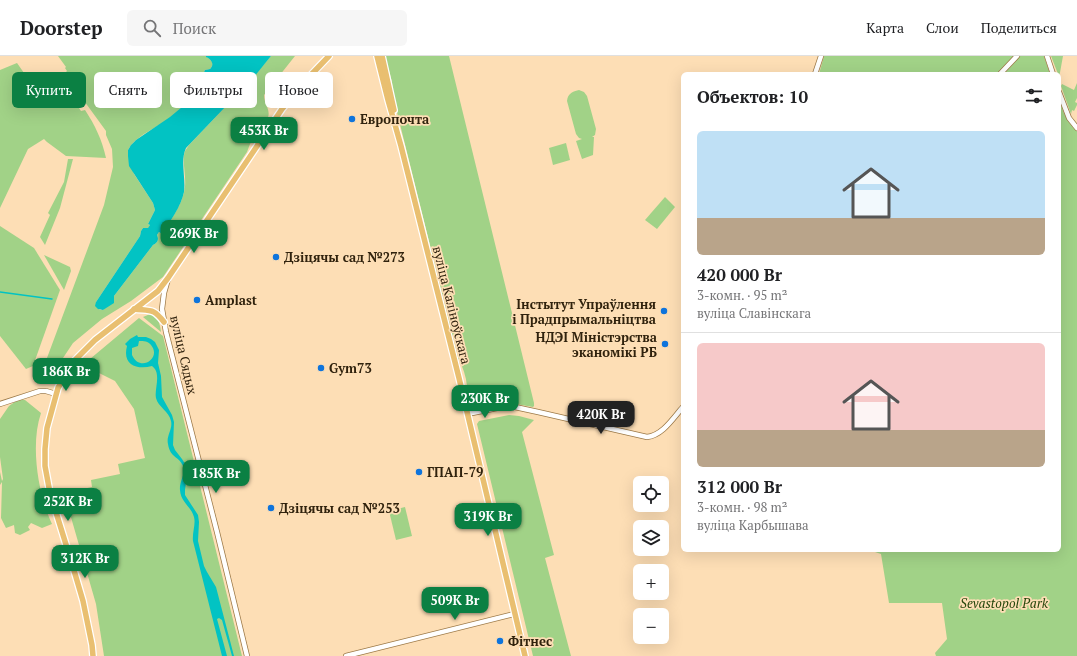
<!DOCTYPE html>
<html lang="ru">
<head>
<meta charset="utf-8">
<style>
  body { margin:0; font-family:"PT Serif",serif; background:#f6f6f6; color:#202124; height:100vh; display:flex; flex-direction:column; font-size:15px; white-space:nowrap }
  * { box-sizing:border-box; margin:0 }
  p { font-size:13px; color:#757577 }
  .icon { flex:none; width:22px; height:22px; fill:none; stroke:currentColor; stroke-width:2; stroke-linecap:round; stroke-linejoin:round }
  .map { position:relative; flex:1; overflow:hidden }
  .side { position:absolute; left:681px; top:16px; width:380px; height:480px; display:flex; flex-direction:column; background:#fff; border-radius:6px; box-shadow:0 4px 16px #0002 }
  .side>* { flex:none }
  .guide { position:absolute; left:12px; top:16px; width:380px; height:36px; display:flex; gap:8px }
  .fabs { position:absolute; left:633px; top:420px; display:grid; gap:8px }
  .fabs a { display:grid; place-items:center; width:36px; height:36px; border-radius:6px; background:#fff; box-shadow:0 4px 16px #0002; font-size:20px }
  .price { position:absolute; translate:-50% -34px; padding:0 9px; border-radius:8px; background:#0b8043; color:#fff; font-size:13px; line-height:26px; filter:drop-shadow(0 1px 2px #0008) }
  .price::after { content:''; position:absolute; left:50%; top:24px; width:12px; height:9px; margin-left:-6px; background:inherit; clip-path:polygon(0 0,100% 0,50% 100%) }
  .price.on { background:#222; color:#fff }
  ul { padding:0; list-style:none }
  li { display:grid; align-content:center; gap:8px; height:212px; padding:0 16px }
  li+li { border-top:1px solid #e0e0e0 }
  li span { display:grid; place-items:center; height:124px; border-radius:6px; color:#555 }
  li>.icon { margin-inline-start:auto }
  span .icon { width:72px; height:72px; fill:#fffc; stroke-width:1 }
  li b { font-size:17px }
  h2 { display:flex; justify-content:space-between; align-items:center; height:48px; padding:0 16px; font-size:17px }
  .tag { padding:0 14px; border-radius:6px; background:#fff; box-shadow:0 4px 16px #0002; font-size:14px; line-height:36px }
  .tag.on { background:#0b8043; color:#fff }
  header { display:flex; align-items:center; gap:24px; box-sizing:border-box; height:56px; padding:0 20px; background:#fff; border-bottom:1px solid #e0e0e0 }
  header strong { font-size:19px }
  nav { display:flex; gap:22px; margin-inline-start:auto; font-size:14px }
  .search { width:280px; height:36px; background:#f6f6f6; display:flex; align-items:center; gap:10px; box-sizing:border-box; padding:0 14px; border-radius:6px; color:#757577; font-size:15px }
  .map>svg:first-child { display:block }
</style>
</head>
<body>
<header>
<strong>Doorstep</strong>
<div class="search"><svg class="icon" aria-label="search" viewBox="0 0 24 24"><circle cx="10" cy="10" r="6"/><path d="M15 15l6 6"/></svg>Поиск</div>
<nav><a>Карта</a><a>Слои</a><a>Поделиться</a></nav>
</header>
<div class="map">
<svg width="1077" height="600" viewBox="0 0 1077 600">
  <rect width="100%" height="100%" fill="#fddeb5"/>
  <g fill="#a1d287">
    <path d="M58,0H206C210,4 216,6 210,13L205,14C198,33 186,50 170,62C158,71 135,80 128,94L134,118L153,147L155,154L148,168L150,169L148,173L143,172L141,175L140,180L96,246V250L100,254H103L114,245V240L153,189C158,187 159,183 157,179L159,176L162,178C171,163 183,148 185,131C186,120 183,110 184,99L185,95L189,89L248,27L271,0H295L264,39C264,49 272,54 267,64L250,88L247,96L163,221L131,245L102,263L73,287L49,323L41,318L104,149L113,111L112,93L106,79V75L66,20L68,19L66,16L67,15L65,12L66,11Z"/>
    <path d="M385,0H449L534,347V350L533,351L516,348L507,347L475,353C472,352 472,352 470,349C467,343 468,336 467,330C466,320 463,311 458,302L393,40L392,26Z"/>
    <polygon points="824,0 1014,0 997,18 819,18"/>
    <polygon points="1020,0 1044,0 1050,18 1003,18"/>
    <polygon points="1051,0 1063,0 1059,22 1059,18 1058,18"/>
    <path d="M17,7L36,34L57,20L81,55L85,54C95,69 102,84 106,102L66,100L47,86L44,83L28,93L0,152V14Z"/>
    <polygon points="1077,27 1077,42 1075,46 1077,47 1077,49 1074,55 1072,54 1071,58 1061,30 1062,28 1074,34"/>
    <path d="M579,34L584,36L587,40L596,73L595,79L592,81H594L593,99L582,103L576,85L582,83L579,82L576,78L567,45C568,38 571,36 579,34Z"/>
    <path d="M1059,43C1063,55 1066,66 1077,74V600H936L935,597L947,583L942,547H889L881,498L869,494H1059Z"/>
    <polygon points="566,87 570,104 553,109 549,92"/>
    <polygon points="68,103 73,103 60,152 45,189 40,181 50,159 48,157 64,126"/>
    <polygon points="665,141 675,151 657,173 645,164"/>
    <polygon points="0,170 34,192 60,234 33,310 26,313 0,280"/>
    <polygon points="44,199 70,211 71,215 64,234"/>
    <path d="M150,258C158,260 160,268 161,276L143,261Z"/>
    <polygon points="139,262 163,280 242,600 104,600 96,548 64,437 92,431 91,424 120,418 118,408 145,402 134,353 115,325 95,315 77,320 84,308"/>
    <path d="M20,343L25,344L41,357C30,389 38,438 52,468L42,472L31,467L28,471L30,474L20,479L15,477L14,469L6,472L1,462L2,426L0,429V416L2,425L3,423L0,401V363L9,350L16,345Z"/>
    <polygon points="509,359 519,360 534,364 522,376 554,499 545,502 571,600 533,600 477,368 479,365"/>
    <polygon points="405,451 412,480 396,484 389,455"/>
  </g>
  <g fill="#02c3c3" fill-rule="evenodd">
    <path d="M206,0H271L254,21L186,92C180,105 186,122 184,136C181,151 170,165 162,178L159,176L157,179C159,183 158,187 153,189L114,240V247L103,254L98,253L95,250L96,246L140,180L141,175L143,172H148L150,169L148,168L155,154L153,147L129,110L128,100V94L131,89L136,84L170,61L182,51L196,34L205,14L210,13C215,8 211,3 206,1Z"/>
    <path d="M137,279L138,281H146L151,283L155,286L159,294L158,307L161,320L162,341L172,359L174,366L173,389L175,394L182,403L187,411V419L185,434V439L198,459L199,466L198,485L204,510L207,516L216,531L234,600H232L222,564L219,562L217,563L227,600H222L193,485C192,477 196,468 194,461C191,450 181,447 180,434C179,426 186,418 183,410C179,400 170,402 168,388C166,380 173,373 171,365C169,355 158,351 156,342C154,333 162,317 152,310C137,314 122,309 127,290L125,288L130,283ZM139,285C144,285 148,285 151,289C162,302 140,317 132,299V292L138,290Z"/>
  </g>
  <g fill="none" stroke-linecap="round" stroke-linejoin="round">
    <polyline stroke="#02c3c3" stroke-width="1.5" points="0,236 52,243"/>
    <defs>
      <g id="minor">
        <polyline points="1047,0 1053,18"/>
        <polyline points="815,18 821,0"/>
        <polyline points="1000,18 1017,0"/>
        <polyline points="1059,36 1069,62 1077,72"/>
        <polyline points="168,223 164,237 162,253 166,276 217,476 247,600"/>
        <polyline points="0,348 40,335 46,335 56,338"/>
        <path d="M467,358L502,351H515L538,356L647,381C663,379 673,362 683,351"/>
        <polyline points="346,600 514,558"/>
      </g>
      <g id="major">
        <polyline points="377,0 388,44 401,90 459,322 525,600"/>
        <polyline points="382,0 394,54"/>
        <path d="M134,253C151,255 153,252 164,266"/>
        <polyline points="93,600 92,589 83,545 73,511 50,437 45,410 45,393 47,372 58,332 65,320 75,304 95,284 158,235 168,222 282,53 308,22 329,0"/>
      </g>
    </defs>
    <use href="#minor" stroke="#9c7947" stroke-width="6"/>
    <use href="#major" stroke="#fff" stroke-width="8"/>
    <use href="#minor" stroke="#fff" stroke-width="4.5"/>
    <use href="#major" stroke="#e9bf70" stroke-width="5.5"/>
  </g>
  <g fill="#0e74dc" stroke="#fddeb5" stroke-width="1.5">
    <circle cx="352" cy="63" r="4"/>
    <circle cx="276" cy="201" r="4"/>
    <circle cx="197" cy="244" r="4"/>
    <circle cx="664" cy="255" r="4"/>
    <circle cx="665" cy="288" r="4"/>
    <circle cx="321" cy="312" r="4"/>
    <circle cx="419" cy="416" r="4"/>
    <circle cx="271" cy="452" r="4"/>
    <circle cx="500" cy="585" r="4"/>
  </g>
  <g text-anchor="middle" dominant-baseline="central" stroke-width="3.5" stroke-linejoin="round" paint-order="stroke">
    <g font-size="13" font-weight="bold" fill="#30220d" stroke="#fddeb5" text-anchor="start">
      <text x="360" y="63">Европочта</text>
      <text x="284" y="201">Дзіцячы сад №273</text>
      <text x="205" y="244">Amplast</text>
      <text x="656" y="248" text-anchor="end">Інстытут Упраўлення<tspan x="656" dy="15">і Прадпрымальніцтва</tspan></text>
      <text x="657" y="281" text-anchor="end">НДЭІ Міністэрства<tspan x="657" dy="15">эканомікі РБ</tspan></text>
      <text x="329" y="312">Gym73</text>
      <text x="427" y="416">ГПАП-79</text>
      <text x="279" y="452">Дзіцячы сад №253</text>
      <text x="508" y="585">Фітнес</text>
    </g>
    <g font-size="13" fill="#30220d" stroke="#fddeb5">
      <text transform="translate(452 249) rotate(76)">вуліца Каліноўскага</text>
      <text transform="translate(184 299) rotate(77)">вуліца Сядых</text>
    </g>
    <g font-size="13" font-style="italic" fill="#24460b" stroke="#fddeb5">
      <text x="1004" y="547">Sevastopol Park</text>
    </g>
  </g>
</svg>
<div class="fabs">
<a><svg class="icon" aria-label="locate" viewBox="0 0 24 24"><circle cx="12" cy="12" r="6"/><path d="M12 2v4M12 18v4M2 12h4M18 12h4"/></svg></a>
<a><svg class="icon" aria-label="layers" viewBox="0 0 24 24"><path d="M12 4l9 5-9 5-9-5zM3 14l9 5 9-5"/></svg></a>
<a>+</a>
<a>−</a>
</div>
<b class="price" style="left:264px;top:95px">453K Br</b>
<b class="price" style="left:194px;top:198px">269K Br</b>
<b class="price" style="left:66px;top:336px">186K Br</b>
<b class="price" style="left:485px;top:363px">230K Br</b>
<b class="price on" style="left:601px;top:379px">420K Br</b>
<b class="price" style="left:216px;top:438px">185K Br</b>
<b class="price" style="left:68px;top:466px">252K Br</b>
<b class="price" style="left:488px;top:481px">319K Br</b>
<b class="price" style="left:85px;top:523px">312K Br</b>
<b class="price" style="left:455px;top:565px">509K Br</b>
<div class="guide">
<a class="tag on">Купить</a>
<a class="tag">Снять</a>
<a class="tag">Фильтры</a>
<a class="tag">Новое</a>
</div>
<section class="side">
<h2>Объектов: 10<svg class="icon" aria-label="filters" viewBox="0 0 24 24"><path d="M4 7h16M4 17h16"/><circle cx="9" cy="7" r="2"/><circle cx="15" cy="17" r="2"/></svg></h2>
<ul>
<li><span style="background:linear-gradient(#bfe0f5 70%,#b9a48a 0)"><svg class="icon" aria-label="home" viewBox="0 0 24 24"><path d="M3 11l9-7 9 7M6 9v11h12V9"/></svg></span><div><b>420 000 Br</b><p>3-комн. · 95 m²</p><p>вуліца Славінскага</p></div></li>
<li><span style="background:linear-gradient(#f6c9c9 70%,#b9a48a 0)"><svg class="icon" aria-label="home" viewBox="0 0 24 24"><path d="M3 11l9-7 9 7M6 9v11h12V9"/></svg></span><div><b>312 000 Br</b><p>3-комн. · 98 m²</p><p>вуліца Карбышава</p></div></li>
</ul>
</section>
</div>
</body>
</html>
